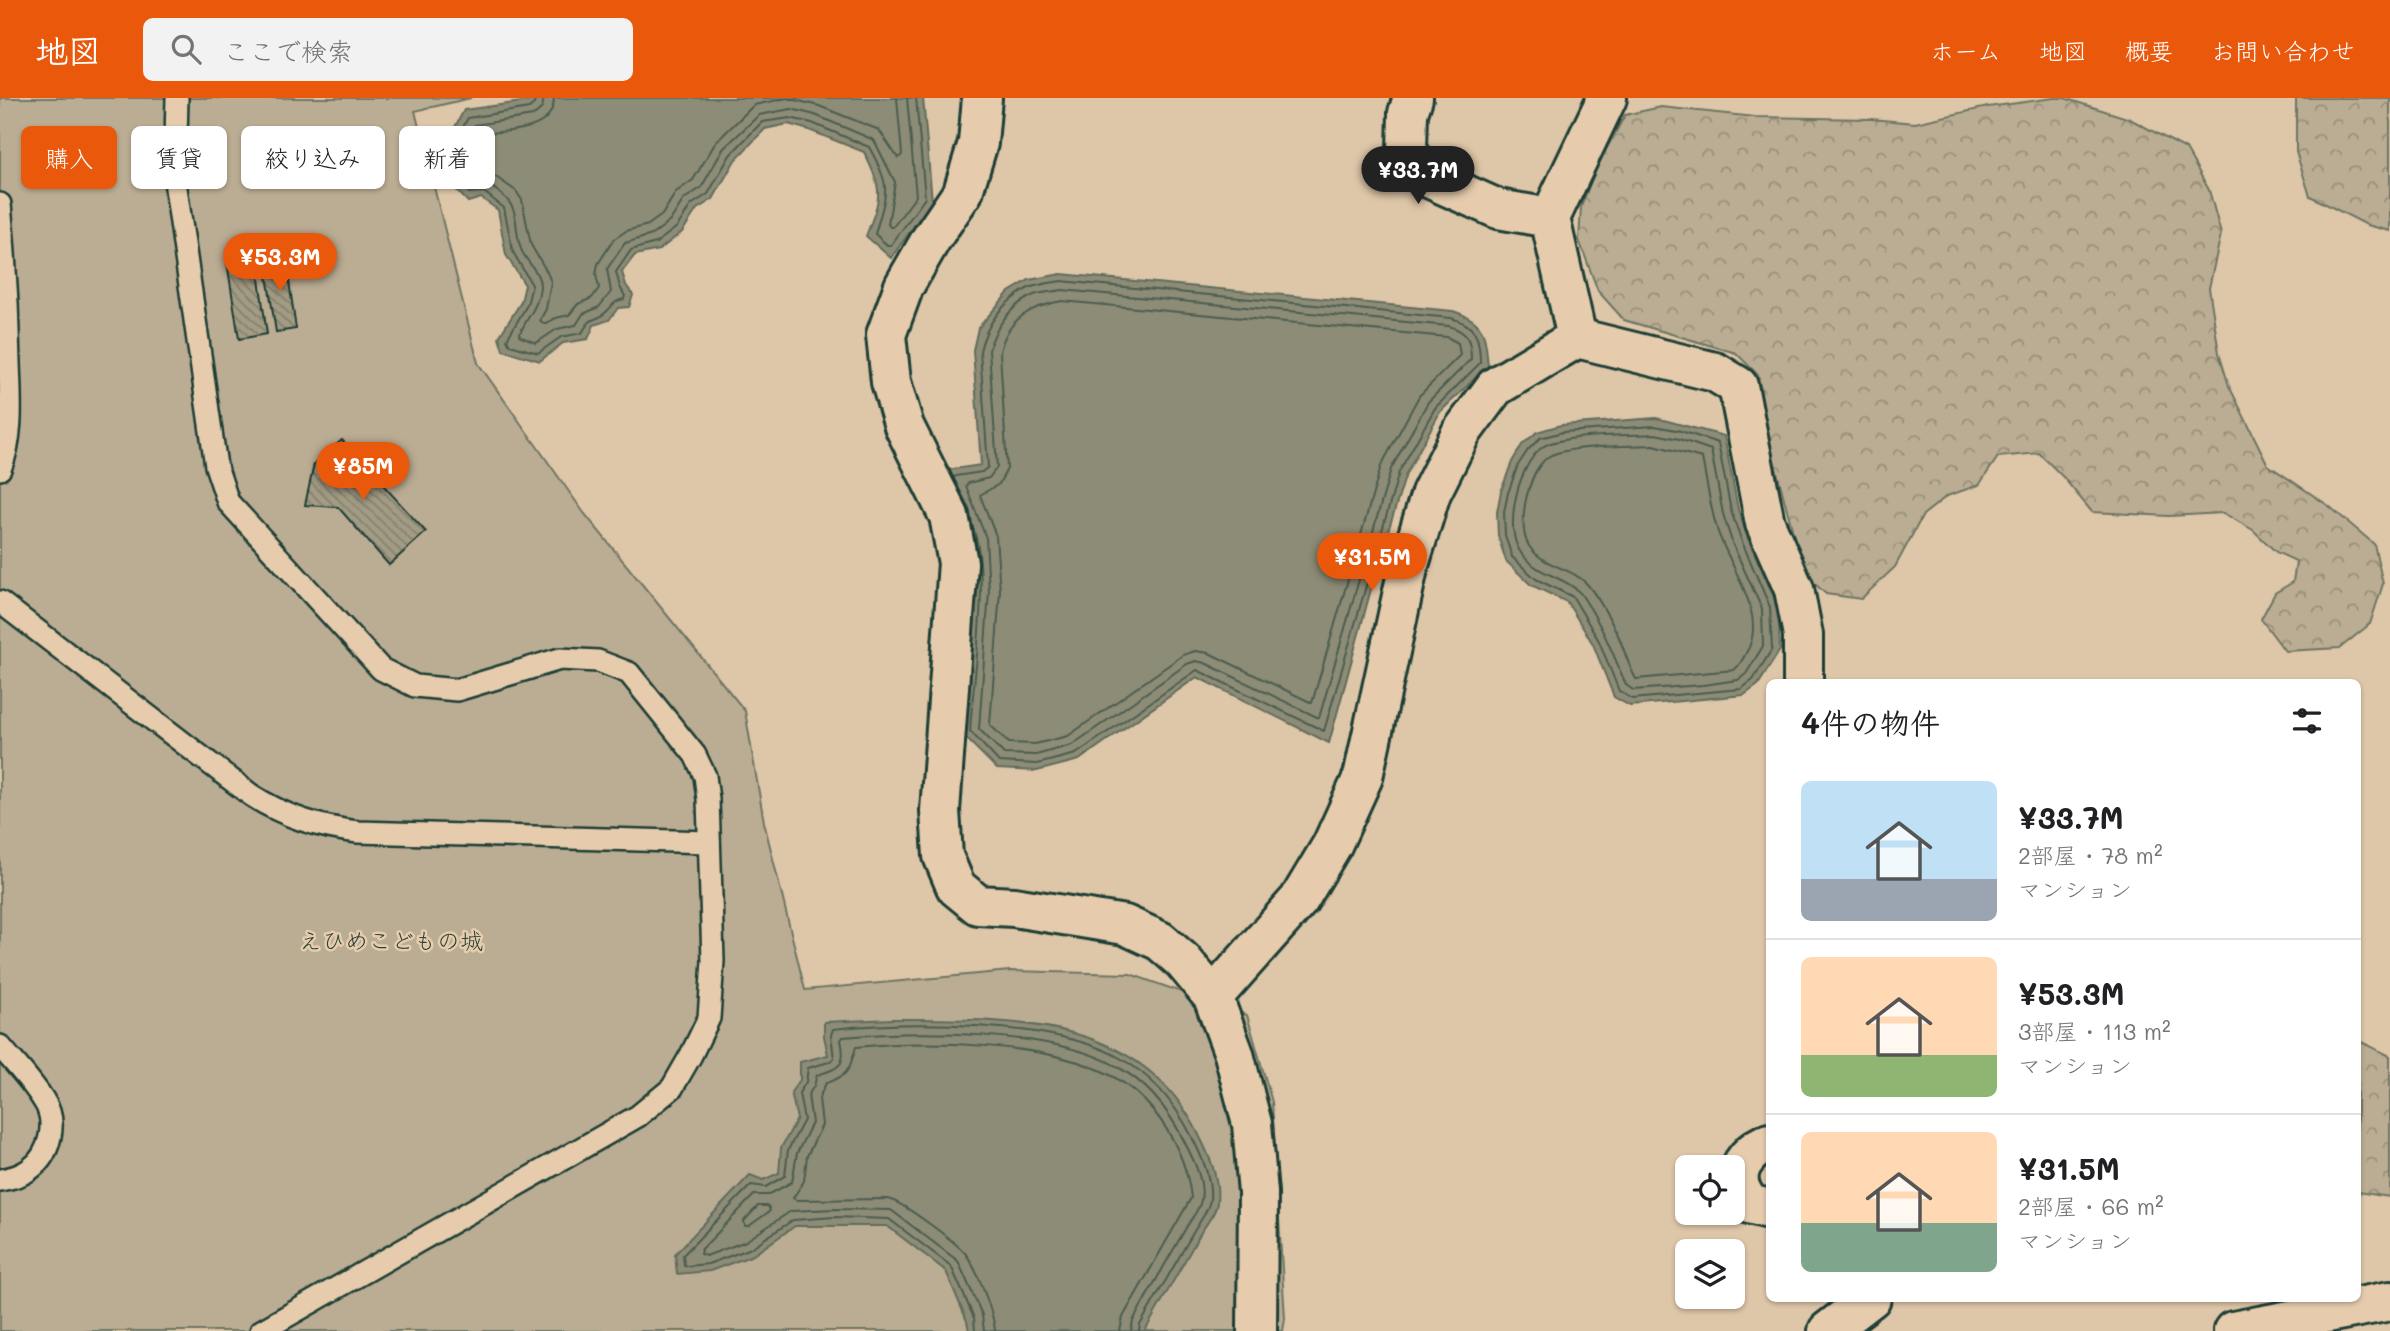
<!DOCTYPE html>
<html lang="ja">
<head>
<meta charset="utf-8">
<style>
  body { margin:0; font-family:Mali,"Klee One",sans-serif; background:#f2f2f2; color:#202124; height:100vh; display:flex; flex-direction:column; font-size:26px; white-space:nowrap }
  * { box-sizing:border-box; margin:0 }
  p { font-size:23px; color:#757577 }
  .icon { flex:none; width:38px; height:38px; fill:none; stroke:currentColor; stroke-width:2; stroke-linecap:round; stroke-linejoin:round }
  .map { position:relative; flex:1; overflow:hidden }
  .panel { position:absolute; left:1766px; top:581px; width:595px; height:623px; display:flex; flex-direction:column; background:#fff; border-radius:10px; box-shadow:0 2px 5px #0004 }
  .panel>* { flex:none }
  .guide { position:absolute; left:21px; top:28px; width:665px; height:63px; display:flex; gap:14px }
  .buttons { position:absolute; left:1675px; top:1057px; display:grid; gap:14px }
  .buttons a { display:grid; place-items:center; width:70px; height:70px; border-radius:10px; background:#fff; box-shadow:0 2px 5px #0004; font-size:35px }
  .price { position:absolute; translate:-50% -60px; padding:0 16px; border-radius:24px; background:#ea580c; color:#fff; font-size:23px; line-height:46px; filter:drop-shadow(0 2px 4px #0008) }
  .price::after { content:''; position:absolute; left:50%; top:42px; width:21px; height:16px; margin-left:-10px; background:inherit; clip-path:polygon(0 0,100% 0,50% 100%) }
  .price.selected { background:#222; color:#fff }
  ul { padding:0; list-style:none }
  li { display:flex; align-items:center; gap:21px; height:175px; padding:0 35px }
  li+li { border-top:2px solid #e0e0e0 }
  li span { display:grid; place-items:center; flex:none; width:196px; height:140px; border-radius:10px; color:#555 }
  li>.icon { margin-inline-start:auto }
  span .icon { width:84px; height:84px; fill:#fffc; stroke-width:1 }
  li b { font-size:30px }
  h2 { display:flex; justify-content:space-between; align-items:center; height:84px; padding:0 35px; font-size:30px }
  .tag { padding:0 24px; border-radius:10px; background:#fff; box-shadow:0 2px 5px #0004; font-size:24px; line-height:63px }
  .tag.selected { background:#ea580c; color:#fff }
  header { display:flex; align-items:center; gap:42px; box-sizing:border-box; height:98px; padding:0 35px; background:#ea580c; color:#fff }
  header strong { font-size:33px }
  nav { display:flex; gap:38px; margin-inline-start:auto; font-size:24px }
  .search { width:490px; height:63px; background:#f2f2f2; display:flex; align-items:center; gap:18px; box-sizing:border-box; padding:0 24px; border-radius:10px; color:#757577; font-size:26px }
  .map>svg:first-child { display:block }
</style>
</head>
<body>
<header>
<strong>地図</strong>
<div class="search"><svg class="icon" aria-label="search" viewBox="0 0 24 24"><circle cx="10" cy="10" r="6"/><path d="M15 15l6 6"/></svg>ここで検索</div>
<nav><a>ホーム</a><a>地図</a><a>概要</a><a>お問い合わせ</a></nav>
</header>
<div class="map">
<svg width="2390" height="1233" viewBox="0 0 2390 1233">
  <defs>
    <pattern id="forest-crowns" width="20" height="18" patternUnits="userSpaceOnUse" patternTransform="scale(1.75)"><rect width="20" height="18" fill="#bbad93"/><path d="M2 6a3 3 0 1 1 6 0M12 15a3 3 0 1 1 6 0" fill="none" stroke="#978e79"/></pattern>
    <pattern id="building-back-hatch" width="6" height="6" patternUnits="userSpaceOnUse" patternTransform="scale(1.75)"><rect width="6" height="6" fill="#a39c84"/><path d="M-1 5l2 2M0 0l6 6M5-1l2 2" fill="none" stroke="#84806d"/></pattern>
  </defs>
  <rect width="100%" height="100%" fill="#dec6a8"/>
  <filter id="ink" filterUnits="userSpaceOnUse"><feTurbulence type="fractalNoise" baseFrequency=".0143" numOctaves="2"/><feDisplacementMap in="SourceGraphic" scale="14" xChannelSelector="R" yChannelSelector="G"/><feConvolveMatrix kernelMatrix="1 2 1 2 8 2 1 2 1" color-interpolation-filters="sRGB"/></filter>
  <g filter="url(#ink)">
    <g fill="url(#forest-crowns)" stroke="#6d7564" stroke-width="2">
      <polygon points="2054,0 2064,0 2130,21 2186,51 2209,92 2221,136 2209,190 2219,255 2229,288 2268,367 2329,408 2374,446 2383,486 2370,526 2340,550 2285,553 2261,521 2275,495 2293,484 2296,463 2276,454 2253,432 2223,415 2169,418 2092,414 2063,379 2039,355 1998,359 1979,387 1947,398 1923,417 1895,469 1861,501 1826,496 1804,476 1771,351 1758,277 1736,255 1624,222 1598,193 1579,142 1581,109 1597,68 1625,17 1661,9 1755,19 1871,21 1915,25 1988,9"/>
      <polygon points="2296,0 2390,0 2390,133 2367,127 2310,98 2296,54"/>
      <polygon points="2357,942 2390,958 2390,1099 2357,1094"/>
    </g>
    <polygon fill="#bbad93" stroke="#6d7564" stroke-width="2" points="0,0 471,0 415,13 478,265 584,415 745,613 764,724 805,892 1010,873 1130,876 1247,917 1272,1004 1285,1221 1283,1233 0,1233"/>
    <g fill="#8d8c77" stroke="#616c5c" stroke-width="2">
      <path d="M551,0H923L932,103L891,160L866,138C882,97 883,93 864,54L809,32L788,26L765,31L735,62L713,101L697,111L682,134L659,152L635,157L622,174L626,187L633,197L629,209L618,210L609,222L594,227L588,241L563,245L540,263L503,252L499,239L521,204L525,187L506,157L498,112L481,100L468,104L447,82V44L464,12Z"/>
      <path d="M1061,176L1453,213C1485,223 1485,236 1488,268L1440,314L1406,376L1379,462L1329,645L1197,579L1079,662L1037,673L997,671L962,636L947,372L981,367L973,252L978,230L1009,194L1029,182Z"/>
      <polygon points="1656,320 1724,338 1738,411 1748,441 1778,508 1780,552 1758,587 1744,597 1630,608 1614,599 1593,546 1567,504 1531,487 1506,463 1498,438 1497,414 1501,393 1512,364 1522,347 1537,334 1561,327"/>
      <path d="M893,921C1008,922 1137,915 1197,1033C1208,1055 1220,1079 1217,1104C1217,1114 1205,1127 1200,1136C1182,1168 1163,1201 1145,1233H969L967,1223L946,1173L887,1128H795L753,1157L710,1173L677,1176L675,1156L750,1077L763,1082L779,1075L781,1050L797,1021L791,994L800,982V964L828,957L824,938V924Z"/>
    </g>
    <g fill="none" stroke-linecap="round" stroke-linejoin="round">
      <g stroke="#4b5d4f" stroke-width="2">
        <path d="M535,0L534,6L529,10L468,20L454,46V78L469,95L484,94L504,110L513,154L532,187L527,207L507,241L510,247L538,255L561,239L582,235C593,215 593,226 605,215C614,208 611,204 624,201L625,198L620,189L616,174L631,152L656,145L677,129L691,107L708,96L730,57L762,24L790,20L812,25L869,49C892,90 887,93 875,136L887,147H891L925,100L916,0"/>
        <path d="M544,0L542,10L533,18L475,27L463,48L464,76L473,85C483,84 489,86 497,93C523,111 512,125 521,151C525,163 541,174 540,189C539,209 525,221 519,238L536,245L557,231L576,227L583,216L599,209L611,194L607,171L625,145L652,137L670,123L684,101L701,90L723,51L759,17L791,11L815,17L874,42L895,84L888,126L890,129H893L916,98L907,0"/>
        <path d="M554,0C553,36 508,32 482,36L474,51V72L496,79L516,93L522,102L531,147L547,174L551,184L546,211L540,222L544,226L556,220L569,217L578,206L592,200L599,190L596,177L598,166L614,141L626,133L648,127L662,117L676,94L693,82L716,44L754,7L787,0L819,8L879,32L898,60L902,57L897,0"/>
        <path d="M1062,192L1449,228C1468,234 1471,242 1471,261L1428,304L1391,371L1319,620L1205,565L1196,563L1187,566L1072,647L1036,657L1004,656L979,631L989,493L986,440L966,388L968,385L989,380L997,369L989,252C994,230 1012,206 1034,197C1042,194 1053,194 1062,192Z"/>
        <path d="M1062,203L1447,239L1458,245L1460,257L1419,298L1381,368L1312,605L1209,555L1195,553L1183,557L1068,638L1035,646L1009,645L990,627L1000,493L996,438L980,397L999,386L1007,371L1000,254C1007,221 1031,208 1062,203Z"/>
        <polygon points="1655,328 1681,333 1718,345 1731,413 1742,444 1770,509 1772,551 1753,582 1741,591 1632,601 1619,593 1599,543 1573,499 1536,481 1512,459 1505,437 1504,414 1508,395 1518,367 1528,352 1540,340 1563,334"/>
        <path d="M1655,336L1679,341L1711,352L1723,416L1733,447L1762,511L1763,548L1746,576L1738,582L1703,587L1633,592L1626,587C1615,560 1605,535 1590,510C1586,505 1583,497 1578,493C1563,478 1537,477 1521,455C1511,441 1512,419 1515,404C1518,386 1528,358 1544,348C1566,336 1629,338 1655,336Z"/>
        <path d="M1654,347L1702,360C1707,385 1710,410 1718,434C1730,469 1769,519 1746,555C1742,562 1740,568 1734,572L1636,581C1628,567 1624,551 1618,537C1610,521 1598,499 1587,486C1571,469 1543,469 1529,448C1522,437 1523,419 1525,406C1528,391 1535,368 1548,359C1566,347 1631,348 1654,347Z"/>
        <path d="M953,380L956,378L982,374L988,369L980,253C986,226 1004,202 1029,190C1039,186 1051,185 1061,183L1451,220C1476,227 1480,239 1480,265L1435,310L1399,374L1324,633L1197,572L1076,656L1037,666L999,664L970,633C973,580 991,476 973,430"/>
        <polygon points="758,1108 768,1108 770,1113 749,1128 745,1128 744,1123"/>
        <path d="M975,1233L974,1220L951,1168L889,1121L835,1119L793,1122L749,1151L708,1166L687,1168L684,1167L683,1157L751,1087L766,1089L785,1078L788,1052L804,1022L799,995L806,984L808,970L829,964L834,960L831,937L833,931C909,923 1053,922 1120,960C1151,977 1175,1006 1191,1037C1201,1057 1212,1079 1210,1102C1209,1112 1198,1126 1193,1135C1176,1165 1158,1196 1140,1227L1139,1233"/>
        <path d="M984,1233L982,1217L958,1163L891,1112L835,1111L791,1113L746,1143L706,1158L700,1156L701,1152L754,1097H768L792,1084L797,1055L812,1025L808,997L814,988L817,977C839,970 847,968 841,942L843,939C915,932 1053,932 1116,968C1146,984 1168,1011 1183,1041C1192,1059 1205,1082 1201,1102C1200,1111 1190,1122 1186,1130C1168,1161 1150,1192 1133,1223L1131,1233"/>
        <path d="M995,1233C994,1216 976,1168 965,1155C955,1144 903,1104 888,1101L796,1102L793,1100L804,1083L807,1058L822,1027L819,1000L826,985C851,977 849,970 856,949C926,942 1045,944 1108,976C1153,998 1186,1051 1191,1100L1123,1219L1120,1233"/>
      </g>
    </g>
    <g fill="url(#building-back-hatch)" stroke="#1f3d34" stroke-width="2">
      <polygon points="285,156 296,231 276,234 264,159"/>
      <polygon points="256,160 267,236 239,241 227,164"/>
      <polygon points="342,342 426,434 389,467 338,409 305,407 314,366"/>
    </g>
    <g fill="none" stroke-linecap="round" stroke-linejoin="round">
      <defs>
        <g id="lane">
          <polyline points="177,0 175,83 216,368 228,404 381,571 415,588 457,592 560,561 598,563 629,575 695,657 705,678 708,701 713,863 709,920 691,957 672,990 638,1018 261,1233"/>
          <path d="M0,106C5,159 8,211 9,264C10,300 14,338 0,371"/>
          <path d="M0,504L251,697C285,719 318,729 358,734L709,744"/>
          <path d="M0,948C15,966 32,983 44,1003C58,1024 50,1057 30,1071C21,1078 11,1080 0,1082"/>
        </g>
        <g id="street">
          <polyline points="982,0 978,45 963,94 931,141 904,188 886,237 891,284 904,328 949,418 958,465 940,713 943,758 956,789 978,807 1014,809 1125,827 1160,843 1183,863 1213,899 1234,956 1252,1026 1258,1095 1257,1233"/>
          <polyline points="1413,0 1408,15 1407,52 1424,78 1498,111 1550,120"/>
          <polyline points="1577,240 1715,274 1738,288 1765,425 1794,491 1803,537 1803,584"/>
          <polyline points="1213,899 1299,802 1332,747 1363,679 1408,470 1431,395 1461,335 1495,289 1577,240 1550,120 1607,0"/>
          <path d="M1769,1045C1754,1049 1736,1066 1739,1084C1739,1091 1746,1100 1749,1106L1769,1111"/>
          <polyline points="1828,1233 1871,1200"/>
        </g>
        <polyline id="secondary" points="2233,1233 2390,1203"/>
      </defs>
      <use href="#lane" stroke="#1f3d34" stroke-width="26"/>
      <use href="#street" stroke="#1f3d34" stroke-width="44"/>
      <use href="#secondary" stroke="#1f3d34" stroke-width="44"/>
      <use href="#lane" stroke="#e6ccad" stroke-width="21"/>
      <use href="#street" stroke="#e6ccad" stroke-width="38"/>
      <use href="#secondary" stroke="#e6ccad" stroke-width="38"/>
    </g>
  </g>
  <g text-anchor="middle" dominant-baseline="central" stroke-width="5" stroke-linejoin="round" paint-order="stroke">
    <g font-size="23" fill="#274339" stroke="#e6ccad">
      <text x="391" y="842">えひめこどもの城</text>
    </g>
  </g>
</svg>
<div class="buttons">
<a><svg class="icon" aria-label="locate" viewBox="0 0 24 24"><circle cx="12" cy="12" r="6"/><path d="M12 2v4M12 18v4M2 12h4M18 12h4"/></svg></a>
<a><svg class="icon" aria-label="layers" viewBox="0 0 24 24"><path d="M12 4l9 5-9 5-9-5zM3 14l9 5 9-5"/></svg></a>
</div>
<b class="price selected" style="left:1418px;top:108px">¥33.7M</b>
<b class="price" style="left:280px;top:195px">¥53.3M</b>
<b class="price" style="left:363px;top:404px">¥85M</b>
<b class="price" style="left:1372px;top:495px">¥31.5M</b>
<div class="guide">
<a class="tag selected">購入</a>
<a class="tag">賃貸</a>
<a class="tag">絞り込み</a>
<a class="tag">新着</a>
</div>
<section class="panel">
<h2>4件の物件<svg class="icon" aria-label="filters" viewBox="0 0 24 24"><path d="M4 7h16M4 17h16"/><circle cx="9" cy="7" r="2"/><circle cx="15" cy="17" r="2"/></svg></h2>
<ul>
<li><span style="background:linear-gradient(#bfe0f5 70%,#9aa5b1 0)"><svg class="icon" aria-label="home" viewBox="0 0 24 24"><path d="M3 11l9-7 9 7M6 9v11h12V9"/></svg></span><div><b>¥33.7M</b><p>2部屋 · 78 m²</p><p>マンション</p></div></li>
<li><span style="background:linear-gradient(#ffd9b3 70%,#8fb573 0)"><svg class="icon" aria-label="home" viewBox="0 0 24 24"><path d="M3 11l9-7 9 7M6 9v11h12V9"/></svg></span><div><b>¥53.3M</b><p>3部屋 · 113 m²</p><p>マンション</p></div></li>
<li><span style="background:linear-gradient(#ffd9b3 65%,#7fa58c 0)"><svg class="icon" aria-label="home" viewBox="0 0 24 24"><path d="M3 11l9-7 9 7M6 9v11h12V9"/></svg></span><div><b>¥31.5M</b><p>2部屋 · 66 m²</p><p>マンション</p></div></li>
</ul>
</section>
</div>
</body>
</html>
